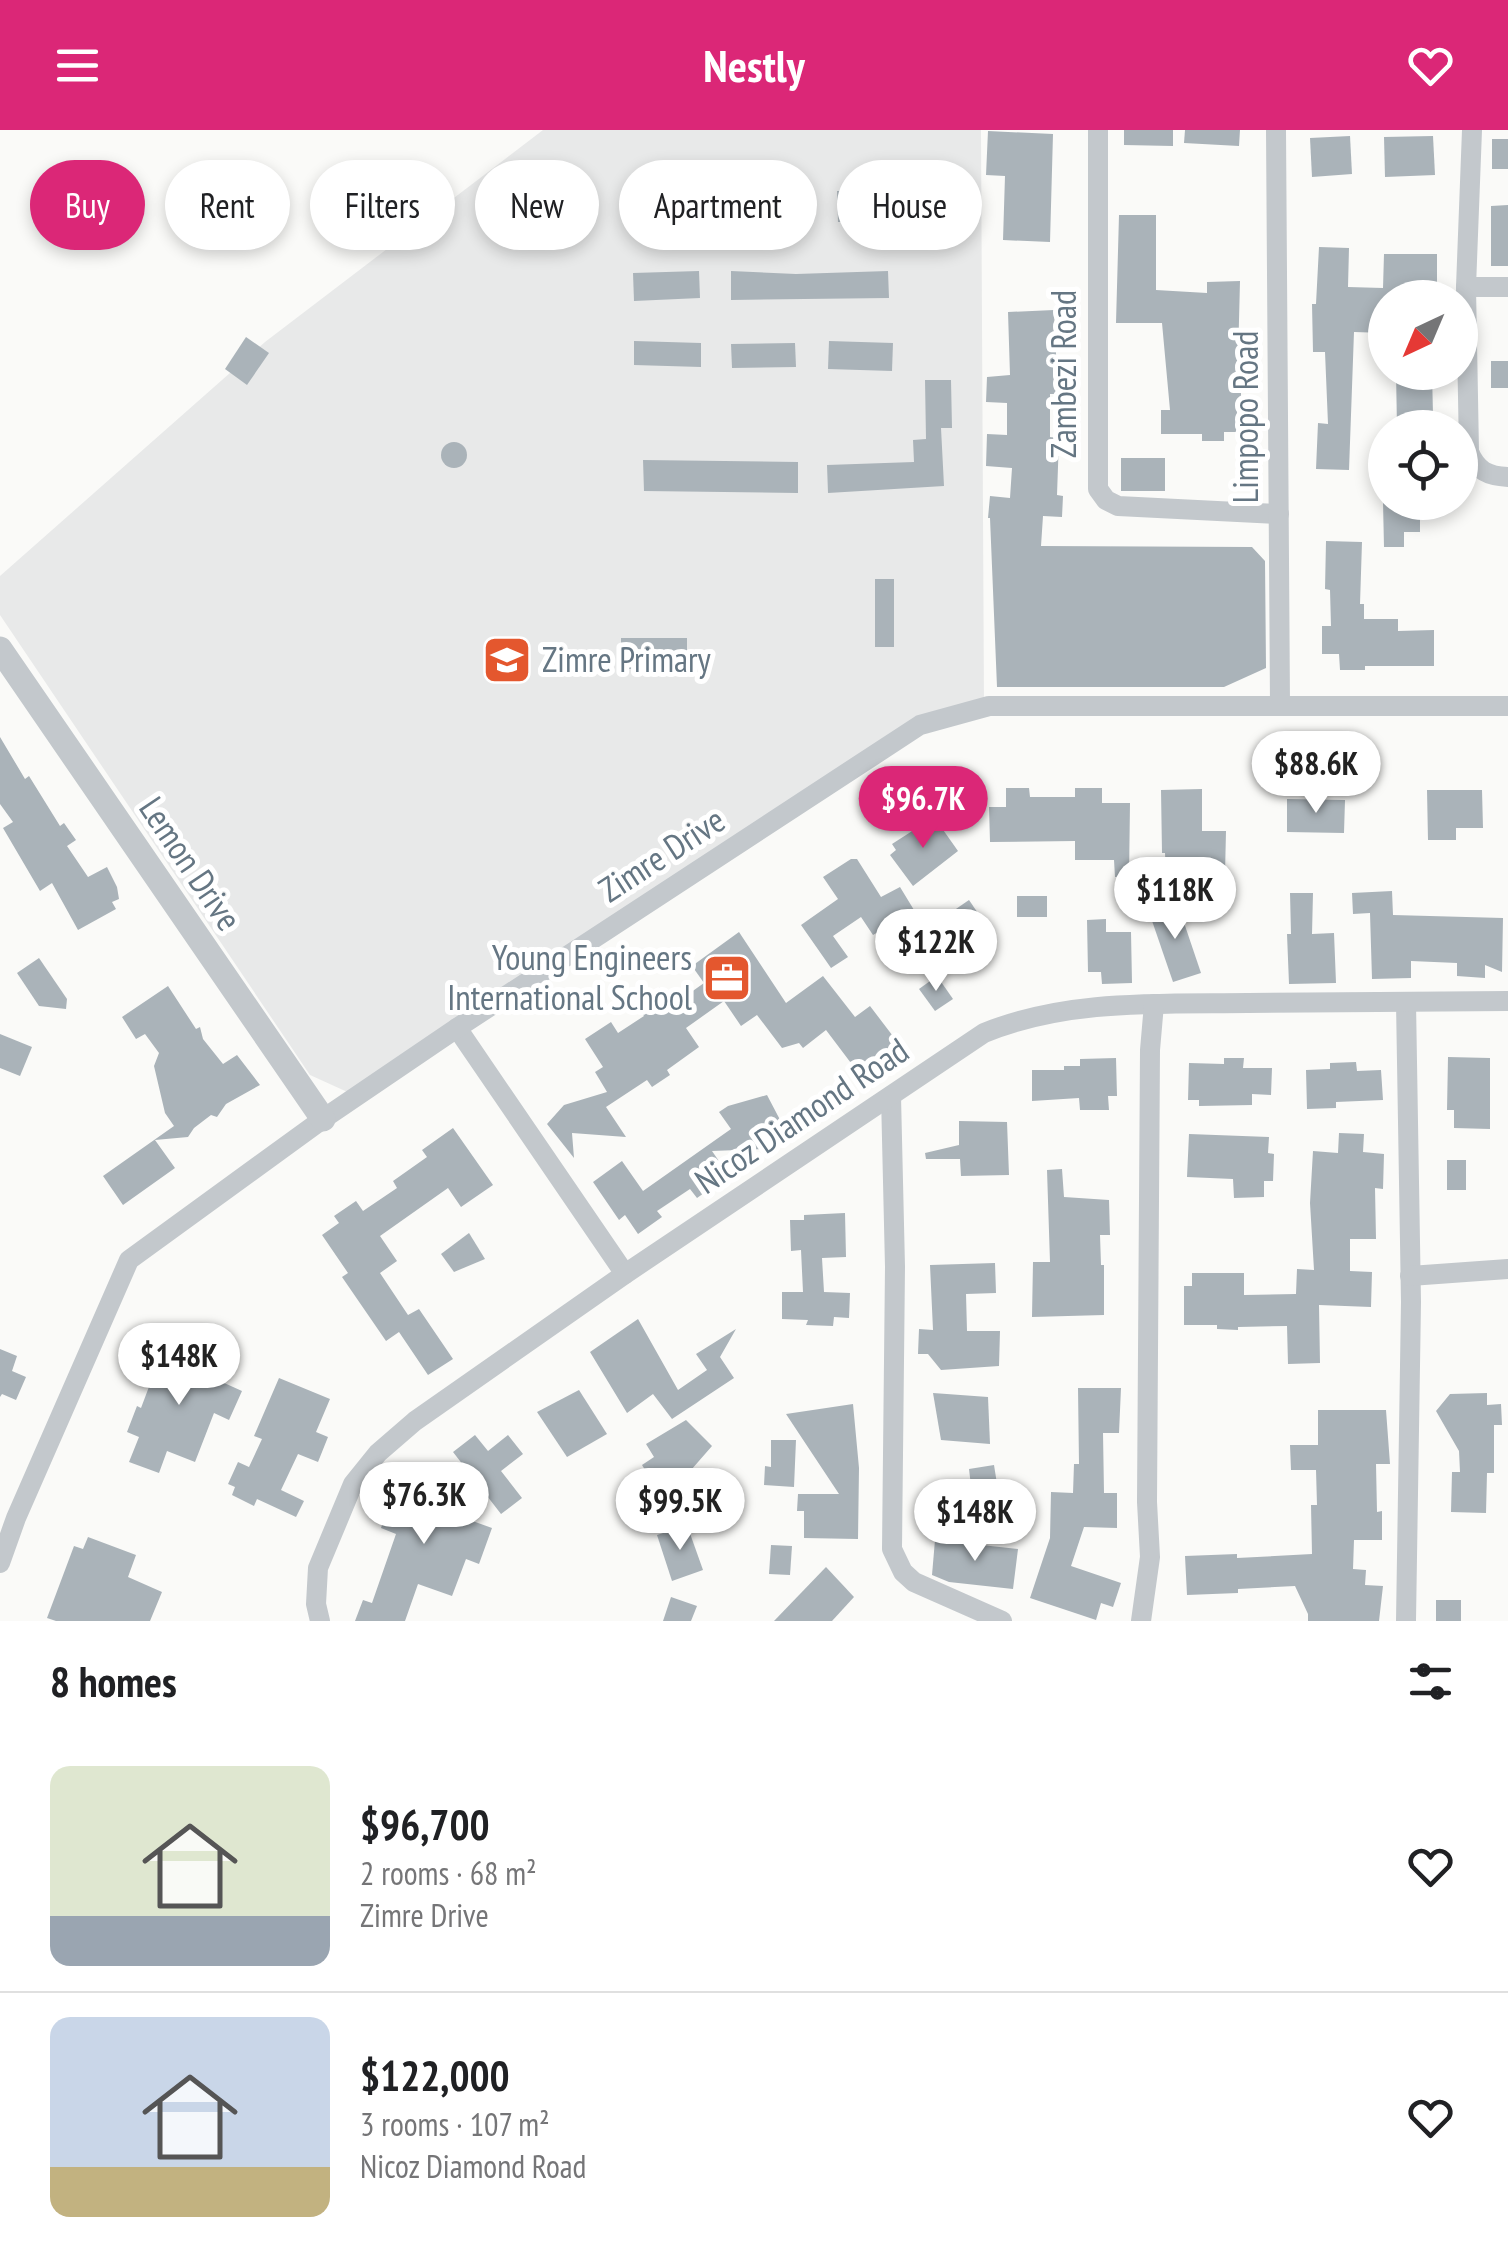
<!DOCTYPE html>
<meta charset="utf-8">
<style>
body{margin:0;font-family:"PT Sans Narrow",sans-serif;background:#f6f6f6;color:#202124;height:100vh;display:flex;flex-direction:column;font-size:38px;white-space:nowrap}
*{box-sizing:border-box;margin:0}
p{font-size:32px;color:#757577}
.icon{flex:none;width:55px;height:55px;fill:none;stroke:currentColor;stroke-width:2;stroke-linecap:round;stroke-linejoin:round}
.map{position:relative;height:1491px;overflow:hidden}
.drawer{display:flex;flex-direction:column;background:#fff;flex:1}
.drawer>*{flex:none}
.guide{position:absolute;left:30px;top:30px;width:1000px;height:90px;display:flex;gap:20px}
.needle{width:65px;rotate:224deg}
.controls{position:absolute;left:1368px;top:150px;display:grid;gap:20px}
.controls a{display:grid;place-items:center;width:110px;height:110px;border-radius:50%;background:#fff;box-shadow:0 5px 15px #0003;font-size:50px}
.price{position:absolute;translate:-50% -85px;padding:0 22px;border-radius:35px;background:#fff;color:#222;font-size:32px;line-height:65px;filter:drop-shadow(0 2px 5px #0008)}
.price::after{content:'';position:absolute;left:50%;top:60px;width:30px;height:22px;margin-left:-15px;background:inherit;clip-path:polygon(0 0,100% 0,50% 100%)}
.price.current{background:#db2777;color:#fff}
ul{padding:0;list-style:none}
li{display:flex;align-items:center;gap:30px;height:250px;padding:0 50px}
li+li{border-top:2px solid #e0e0e0}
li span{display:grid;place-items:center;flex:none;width:280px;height:200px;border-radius:20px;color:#555}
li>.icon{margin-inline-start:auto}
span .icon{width:120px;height:120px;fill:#fffc;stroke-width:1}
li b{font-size:42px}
h2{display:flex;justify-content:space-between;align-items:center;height:120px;padding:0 50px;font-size:42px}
.pill{padding:0 35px;border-radius:45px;background:#fff;box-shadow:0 5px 15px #0003;font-size:35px;line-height:90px}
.pill.current{background:#db2777;color:#fff}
header{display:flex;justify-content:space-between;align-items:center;height:130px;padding:0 50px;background:#db2777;color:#fff;font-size:45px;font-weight:700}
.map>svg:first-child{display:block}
.built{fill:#e8e9e9}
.building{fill:#aab3b9}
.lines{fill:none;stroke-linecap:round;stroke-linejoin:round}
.minor{stroke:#c3c8cc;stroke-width:20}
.tertiary{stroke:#c3c8cc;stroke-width:25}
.labels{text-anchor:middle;stroke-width:10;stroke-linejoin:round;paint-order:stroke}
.street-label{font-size:35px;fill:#657683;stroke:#fff}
.poi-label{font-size:35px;fill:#657683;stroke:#fff;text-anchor:start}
</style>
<header><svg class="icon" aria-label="menu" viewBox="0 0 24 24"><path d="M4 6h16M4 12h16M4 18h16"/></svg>Nestly<svg class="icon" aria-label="heart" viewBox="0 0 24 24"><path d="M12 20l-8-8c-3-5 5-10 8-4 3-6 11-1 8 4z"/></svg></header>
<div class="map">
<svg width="1508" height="1491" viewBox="0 0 1508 1491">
<rect width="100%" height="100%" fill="#fafaf8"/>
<path class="built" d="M 543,0 L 981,0 L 984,576 L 925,587 L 365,970 L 310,945 L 0,485 L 0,446 L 265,212 Z"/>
<g class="building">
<path d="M 1124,0 L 1173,0 L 1173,16 L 1124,15 Z"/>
<path d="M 1185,0 L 1240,0 L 1239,16 L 1184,13 Z"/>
<path d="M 988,1 L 1053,4 L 1050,112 L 1003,110 L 1005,46 L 986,45 Z"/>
<path d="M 1350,6 L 1352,44 L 1312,47 L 1310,8 Z"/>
<path d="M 1433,6 L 1435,45 L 1385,47 L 1384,7 Z"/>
<rect x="1492" y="9" width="16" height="30"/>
<path d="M 904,60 L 904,91 L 838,92 L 837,61 Z"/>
<path d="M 646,62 L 712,62 L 712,73 L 794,69 L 795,98 L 729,101 L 729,92 L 646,93 Z"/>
<path d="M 1508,75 L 1508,136 L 1491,136 L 1491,76 Z"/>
<rect x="921" y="82" width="21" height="27"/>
<path d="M 1119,85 L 1156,85 L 1156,160 L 1207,163 L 1207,152 L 1240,151 L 1238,230 L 1244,230 L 1244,255 L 1241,255 L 1241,282 L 1237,282 L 1236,302 L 1224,302 L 1224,311 L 1202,311 L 1202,304 L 1161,304 L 1161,280 L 1170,280 L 1162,193 L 1116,193 Z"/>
<path d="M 1319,117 L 1349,118 L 1348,157 L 1383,158 L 1384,124 L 1437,124 L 1437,154 L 1417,153 L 1417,168 L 1385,168 L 1385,203 L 1354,202 L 1349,340 L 1316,339 L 1318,293 L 1328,294 L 1325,222 L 1313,222 L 1312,174 L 1316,174 Z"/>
<path d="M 699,141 L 700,168 L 634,171 L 633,143 Z"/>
<path d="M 731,141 L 796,144 L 888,141 L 889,168 L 731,170 Z"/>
<path d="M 1054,180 L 1057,245 L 1063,245 L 1063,264 L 1050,264 L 1050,307 L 1059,308 L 1057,365 L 1063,366 L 1062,387 L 1043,386 L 1041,416 L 1252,417 L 1265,431 L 1266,538 L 1224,557 L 997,557 L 990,388 L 988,388 L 990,366 L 1010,368 L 1012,338 L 986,336 L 987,304 L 1007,305 L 1007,273 L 986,272 L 987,247 L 1010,245 L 1008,182 Z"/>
<path d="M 246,207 L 269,223 L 247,255 L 225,239 Z"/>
<path d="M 634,211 L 701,213 L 701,237 L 634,235 Z"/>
<path d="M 829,211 L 893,213 L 892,241 L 828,239 Z"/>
<path d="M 795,213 L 796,237 L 732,238 L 731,214 Z"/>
<rect x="1491" y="231" width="17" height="27"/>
<path d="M 1396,242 L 1432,242 L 1433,285 L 1430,285 L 1430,298 L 1397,298 Z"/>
<path d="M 925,250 L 951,250 L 952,298 L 941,298 L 944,356 L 828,363 L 827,335 L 914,332 L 913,310 L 926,309 Z"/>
<circle cx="454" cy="325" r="13"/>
<rect x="1121" y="328" width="44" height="33"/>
<path d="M 643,330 L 798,332 L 798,363 L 644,361 Z"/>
<path d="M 1383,372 L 1420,372 L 1420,402 L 1404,402 L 1404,417 L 1384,417 Z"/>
<path d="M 1326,411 L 1362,412 L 1360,474 L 1364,474 L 1364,489 L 1398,489 L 1398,501 L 1434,500 L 1434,536 L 1365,536 L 1365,540 L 1340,540 L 1339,524 L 1322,524 L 1322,496 L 1331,496 L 1330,460 L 1325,459 Z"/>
<rect x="875" y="449" width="19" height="68"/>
<rect x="621" y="508" width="66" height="31"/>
<path d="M 0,607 L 25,649 L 29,646 L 60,696 L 64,693 L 76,710 L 67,716 L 88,747 L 107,737 L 117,757 L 119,769 L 112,772 L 116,779 L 78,800 L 52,753 L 40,761 L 3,698 L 13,692 L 0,674 Z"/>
<path d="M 1006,658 L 1029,658 L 1030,667 L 1075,667 L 1075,658 L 1102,658 L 1102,673 L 1130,673 L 1129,747 L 1115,747 L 1114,730 L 1075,730 L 1075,711 L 990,712 L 989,677 L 1006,677 Z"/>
<path d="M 1202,659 L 1202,701 L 1226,701 L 1225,744 L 1166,747 L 1165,723 L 1162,723 L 1161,660 Z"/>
<path d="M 1427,660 L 1482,660 L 1483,698 L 1456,698 L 1456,710 L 1428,710 Z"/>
<path d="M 1287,669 L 1345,670 L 1344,703 L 1287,702 Z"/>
<path d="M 934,687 L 958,721 L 913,756 L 890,725 L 896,720 L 892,714 Z"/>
<path d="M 851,729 L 857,729 L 881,767 L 900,757 L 914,780 L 873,805 L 861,787 L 833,806 L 848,827 L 831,838 L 801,795 L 838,769 L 823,747 Z"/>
<path d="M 1392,761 L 1393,785 L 1503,788 L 1502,842 L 1485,835 L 1485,848 L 1457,846 L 1457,833 L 1411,831 L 1411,848 L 1372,849 L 1370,783 L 1353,784 L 1352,763 Z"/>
<path d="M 1290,763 L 1313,763 L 1312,804 L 1334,803 L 1336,853 L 1289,854 L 1287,804 L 1291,804 Z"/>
<rect x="1017" y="766" width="30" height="21"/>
<path d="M 969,770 L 984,792 L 952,814 L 937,792 Z"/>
<path d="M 1177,772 L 1201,843 L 1173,852 L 1149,782 Z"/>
<path d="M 1106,789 L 1106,802 L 1131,802 L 1132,853 L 1102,854 L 1101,842 L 1088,842 L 1087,790 Z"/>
<path d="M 739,802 L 786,873 L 823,846 L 855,887 L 870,876 L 902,918 L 890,928 L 894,934 L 878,945 L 875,940 L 863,949 L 826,900 L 803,918 L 799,913 L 782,918 L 757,885 L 741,896 L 724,871 L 686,898 L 699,917 L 667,940 L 670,945 L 652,957 L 647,950 L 606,977 L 626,1007 L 572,1003 L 574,1028 L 547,994 L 564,975 L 607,962 L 595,942 L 603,937 L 585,909 L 611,892 L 618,903 L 644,886 L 636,874 L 660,857 L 673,875 L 704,853 L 692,836 Z"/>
<path d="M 39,828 L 67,869 L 66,879 L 39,876 L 17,843 Z"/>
<path d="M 937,846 L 953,869 L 935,881 L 919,859 Z"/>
<path d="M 168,856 L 196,899 L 200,897 L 203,909 L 223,934 L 237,925 L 260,955 L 226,974 L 217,987 L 211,985 L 194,998 L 188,1007 L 155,1010 L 175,1038 L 123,1075 L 103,1046 L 174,996 L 165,983 L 154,936 L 159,923 L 145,904 L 136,909 L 122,887 Z"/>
<path d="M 0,904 L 32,917 L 20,946 L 0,938 Z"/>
<path d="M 1448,927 L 1490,928 L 1490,999 L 1454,998 L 1454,980 L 1447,980 Z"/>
<path d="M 1116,928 L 1117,966 L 1108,966 L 1109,980 L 1080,980 L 1079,968 L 1032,971 L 1032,940 L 1064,940 L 1064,936 L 1080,936 L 1080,929 Z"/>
<path d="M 1224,928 L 1244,928 L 1243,938 L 1272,938 L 1271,965 L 1252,964 L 1252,975 L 1199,976 L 1199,970 L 1188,970 L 1189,933 L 1224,934 Z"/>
<path d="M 1356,932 L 1357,941 L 1381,940 L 1383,970 L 1336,972 L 1336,978 L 1307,979 L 1306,940 L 1330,939 L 1330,933 Z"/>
<path d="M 767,965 L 788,1005 L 765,1019 L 712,1021 L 723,1037 L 708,1048 L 714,1056 L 697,1068 L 690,1059 L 657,1081 L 662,1087 L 638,1104 L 625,1085 L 619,1090 L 593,1052 L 622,1031 L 643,1061 L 731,999 L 719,982 L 728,976 Z"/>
<path d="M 959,991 L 1007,992 L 1009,1045 L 961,1046 L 960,1029 L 926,1029 L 925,1023 L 959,1015 Z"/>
<path d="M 453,998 L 493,1055 L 461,1077 L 448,1058 L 380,1106 L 397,1131 L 380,1143 L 408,1185 L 419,1179 L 453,1229 L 428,1245 L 399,1202 L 386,1211 L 342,1147 L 348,1143 L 322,1105 L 339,1093 L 334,1086 L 356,1071 L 363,1081 L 397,1058 L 393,1051 L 427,1027 L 422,1020 Z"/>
<path d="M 1339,1003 L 1364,1004 L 1363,1022 L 1384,1024 L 1383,1059 L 1375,1058 L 1376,1109 L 1350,1109 L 1350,1141 L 1372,1142 L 1371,1177 L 1319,1175 L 1320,1233 L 1288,1234 L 1287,1196 L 1238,1197 L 1238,1200 L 1217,1199 L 1217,1195 L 1184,1195 L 1184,1156 L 1192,1156 L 1192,1143 L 1244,1143 L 1244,1165 L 1296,1164 L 1297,1139 L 1314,1140 L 1310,1073 L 1313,1021 L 1338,1023 Z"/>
<path d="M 1189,1004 L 1269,1007 L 1268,1023 L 1274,1024 L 1273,1051 L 1264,1051 L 1264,1067 L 1234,1068 L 1233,1049 L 1187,1047 Z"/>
<rect x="1447" y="1030" width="19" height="30"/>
<path d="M 1062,1039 L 1064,1067 L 1109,1070 L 1110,1105 L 1100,1105 L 1101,1135 L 1104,1135 L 1104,1185 L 1032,1187 L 1033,1132 L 1050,1132 L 1047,1040 Z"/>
<path d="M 845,1083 L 846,1127 L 822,1128 L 824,1162 L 850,1163 L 849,1188 L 834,1187 L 833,1196 L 806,1195 L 808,1190 L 782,1189 L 782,1162 L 803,1162 L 801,1120 L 791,1121 L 790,1090 L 804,1090 L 804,1085 Z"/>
<path d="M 469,1103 L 485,1129 L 454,1142 L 441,1124 Z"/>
<path d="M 995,1133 L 996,1163 L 966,1164 L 967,1201 L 1000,1201 L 999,1236 L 941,1240 L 928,1224 L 918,1224 L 919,1199 L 933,1200 L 930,1135 Z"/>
<path d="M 638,1189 L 678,1260 L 707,1240 L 696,1224 L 736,1199 L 720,1227 L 734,1248 L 672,1289 L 653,1264 L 627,1283 L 590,1222 Z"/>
<path d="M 167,1209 L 209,1224 L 202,1243 L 242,1261 L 229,1290 L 214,1283 L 195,1332 L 167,1321 L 159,1343 L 129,1332 L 139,1307 L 127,1302 L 137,1276 L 141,1278 Z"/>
<path d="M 0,1219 L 17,1226 L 12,1241 L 26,1247 L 16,1270 L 2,1264 L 0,1267 Z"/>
<path d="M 279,1248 L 330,1269 L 316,1302 L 328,1307 L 318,1332 L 298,1324 L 281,1360 L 304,1371 L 296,1387 L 257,1369 L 254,1376 L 232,1365 L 235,1357 L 228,1354 L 238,1332 L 249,1337 L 262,1309 L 254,1306 Z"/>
<path d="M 1078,1258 L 1121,1258 L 1119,1303 L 1103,1303 L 1104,1363 L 1117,1363 L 1117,1398 L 1084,1397 L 1071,1436 L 1121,1453 L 1113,1477 L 1101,1473 L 1096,1490 L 1030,1468 L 1050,1408 L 1051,1362 L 1073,1363 L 1074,1334 L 1079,1334 Z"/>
<path d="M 579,1260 L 607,1304 L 567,1327 L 537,1282 Z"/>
<path d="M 933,1263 L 988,1267 L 990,1314 L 941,1310 Z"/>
<path d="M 1487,1263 L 1487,1275 L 1501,1274 L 1502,1295 L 1494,1295 L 1494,1343 L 1487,1343 L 1486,1383 L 1451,1382 L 1452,1342 L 1460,1342 L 1459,1321 L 1436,1281 L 1450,1264 Z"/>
<path d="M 853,1274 L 859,1338 L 858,1409 L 804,1408 L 804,1381 L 797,1381 L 798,1364 L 839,1364 L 786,1284 Z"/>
<path d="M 1318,1280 L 1386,1280 L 1390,1334 L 1376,1334 L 1377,1382 L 1382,1381 L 1382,1410 L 1354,1410 L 1353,1439 L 1366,1440 L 1365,1455 L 1383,1456 L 1379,1491 L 1308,1491 L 1308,1484 L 1295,1456 L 1238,1459 L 1238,1463 L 1187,1465 L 1185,1426 L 1237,1424 L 1237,1428 L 1312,1424 L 1311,1375 L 1317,1375 L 1316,1340 L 1291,1340 L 1290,1315 L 1318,1315 Z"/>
<path d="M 686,1290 L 712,1316 L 664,1371 L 642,1335 L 654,1327 L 646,1314 Z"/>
<path d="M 475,1305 L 488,1321 L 508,1305 L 523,1324 L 501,1341 L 522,1368 L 501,1384 L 453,1322 Z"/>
<path d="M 771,1310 L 796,1310 L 794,1357 L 764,1355 L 765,1336 L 771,1337 Z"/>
<path d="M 994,1335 L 1002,1385 L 936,1395 L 932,1368 L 948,1365 L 947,1360 L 971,1356 L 969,1339 Z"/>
<path d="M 429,1340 L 464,1353 L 453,1384 L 492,1398 L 479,1434 L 466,1429 L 452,1466 L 418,1454 L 405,1491 L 355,1491 L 363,1470 L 372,1473 L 396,1404 L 381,1398 L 396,1355 L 420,1364 Z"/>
<path d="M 687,1395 L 703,1440 L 672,1451 L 657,1405 Z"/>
<path d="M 88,1407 L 136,1425 L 128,1447 L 162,1462 L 150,1491 L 56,1491 L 47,1488 L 74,1416 L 83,1419 Z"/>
<path d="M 935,1410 L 1018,1419 L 1013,1459 L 949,1452 L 932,1445 Z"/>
<path d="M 771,1415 L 792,1416 L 790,1445 L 769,1444 Z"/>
<path d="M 826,1437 L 854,1467 L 832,1491 L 774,1491 Z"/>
<path d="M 671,1467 L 697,1476 L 691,1491 L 663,1491 Z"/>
<rect x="1436" y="1470" width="25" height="21"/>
</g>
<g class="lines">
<g class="minor">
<path d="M 1098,0 L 1098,359 L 1106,370 L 1118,376 L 1279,384"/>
<path d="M 1276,0 L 1280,574"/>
<path d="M 1472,0 L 1466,157 L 1469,322 C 1477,341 1488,346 1508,347"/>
<path d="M 1466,157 L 1508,157"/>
<path d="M 1406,872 L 1411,1172 L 1406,1491"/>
<path d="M 457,898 L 625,1144"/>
<path d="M 891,966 L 895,1137 L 892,1419 L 903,1442 L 914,1452 L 1002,1491"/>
<path d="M 1410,1146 L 1508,1139"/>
<path d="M 0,1433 L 16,1388 L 129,1130 L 323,989 L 457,898 L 920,595 L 989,576 L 1508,576"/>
<path d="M 320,1491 L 316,1474 L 318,1438 L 353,1354 L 378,1323 L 415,1291 L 625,1144 L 984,903 C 1067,869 1159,874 1248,873 C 1335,872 1421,872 1508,871"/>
<path d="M 1141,1491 L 1150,1427 L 1147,1372 L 1150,920 L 1154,874"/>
</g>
<path class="tertiary" d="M 0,519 L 323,989"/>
</g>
<defs>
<g id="school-square" transform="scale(2.5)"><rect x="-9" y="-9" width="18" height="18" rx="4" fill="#e4572e" stroke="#fff"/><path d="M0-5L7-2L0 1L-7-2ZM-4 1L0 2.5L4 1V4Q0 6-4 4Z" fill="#fff"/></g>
<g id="office-square" transform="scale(2.5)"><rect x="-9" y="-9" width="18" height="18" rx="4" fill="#e4572e" stroke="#fff"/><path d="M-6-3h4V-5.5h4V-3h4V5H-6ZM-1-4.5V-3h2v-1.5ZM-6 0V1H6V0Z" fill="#fff"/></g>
</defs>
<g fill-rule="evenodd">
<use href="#school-square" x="507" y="530"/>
<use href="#office-square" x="727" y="848"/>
</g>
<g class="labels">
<g class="street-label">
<text transform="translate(1064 244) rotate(-90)" y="12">Zambezi Road</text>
<text transform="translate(1246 287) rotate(-90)" y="12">Limpopo Road</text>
<text transform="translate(662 725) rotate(-33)" y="12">Zimre Drive</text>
<text transform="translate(190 734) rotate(56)" y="12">Lemon Drive</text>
<text transform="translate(802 986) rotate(-34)" y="12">Nicoz Diamond Road</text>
</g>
<g class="poi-label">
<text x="542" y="542">Zimre Primary</text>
<text x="692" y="840" text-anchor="end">Young Engineers<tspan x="692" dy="40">International School</tspan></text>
</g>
</g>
</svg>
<div class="controls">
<a><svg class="needle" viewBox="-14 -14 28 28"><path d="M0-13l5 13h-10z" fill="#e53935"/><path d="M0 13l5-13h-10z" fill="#757577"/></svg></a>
<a><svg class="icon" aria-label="locate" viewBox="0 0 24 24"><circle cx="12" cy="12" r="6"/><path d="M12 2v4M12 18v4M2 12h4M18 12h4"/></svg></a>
</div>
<b class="price" style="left:1316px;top:686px">$88.6K</b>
<b class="price current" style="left:923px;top:721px">$96.7K</b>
<b class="price" style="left:1175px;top:812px">$118K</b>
<b class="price" style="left:936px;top:864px">$122K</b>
<b class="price" style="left:179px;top:1278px">$148K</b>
<b class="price" style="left:424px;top:1417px">$76.3K</b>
<b class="price" style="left:680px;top:1423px">$99.5K</b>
<b class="price" style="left:975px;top:1434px">$148K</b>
<div class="guide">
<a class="pill current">Buy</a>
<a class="pill">Rent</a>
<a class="pill">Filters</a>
<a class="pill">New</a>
<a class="pill">Apartment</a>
<a class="pill">House</a>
</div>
</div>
<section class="drawer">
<h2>8 homes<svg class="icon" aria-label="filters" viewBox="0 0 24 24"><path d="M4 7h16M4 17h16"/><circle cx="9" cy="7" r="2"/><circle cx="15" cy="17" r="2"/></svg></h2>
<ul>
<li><span style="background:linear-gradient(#dfe7d0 75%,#9aa5b1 0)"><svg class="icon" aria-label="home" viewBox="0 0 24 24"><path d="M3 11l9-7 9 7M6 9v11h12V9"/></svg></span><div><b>$96,700</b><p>2 rooms · 68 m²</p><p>Zimre Drive</p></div><svg class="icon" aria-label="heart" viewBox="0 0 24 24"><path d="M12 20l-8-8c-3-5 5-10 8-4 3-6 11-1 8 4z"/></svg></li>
<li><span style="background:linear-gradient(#c9d6e8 75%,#c2b280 0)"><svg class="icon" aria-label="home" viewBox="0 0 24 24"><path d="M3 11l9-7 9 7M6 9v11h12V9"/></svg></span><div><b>$122,000</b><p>3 rooms · 107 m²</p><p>Nicoz Diamond Road</p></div><svg class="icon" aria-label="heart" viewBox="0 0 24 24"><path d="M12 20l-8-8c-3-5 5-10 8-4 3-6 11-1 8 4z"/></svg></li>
</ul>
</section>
